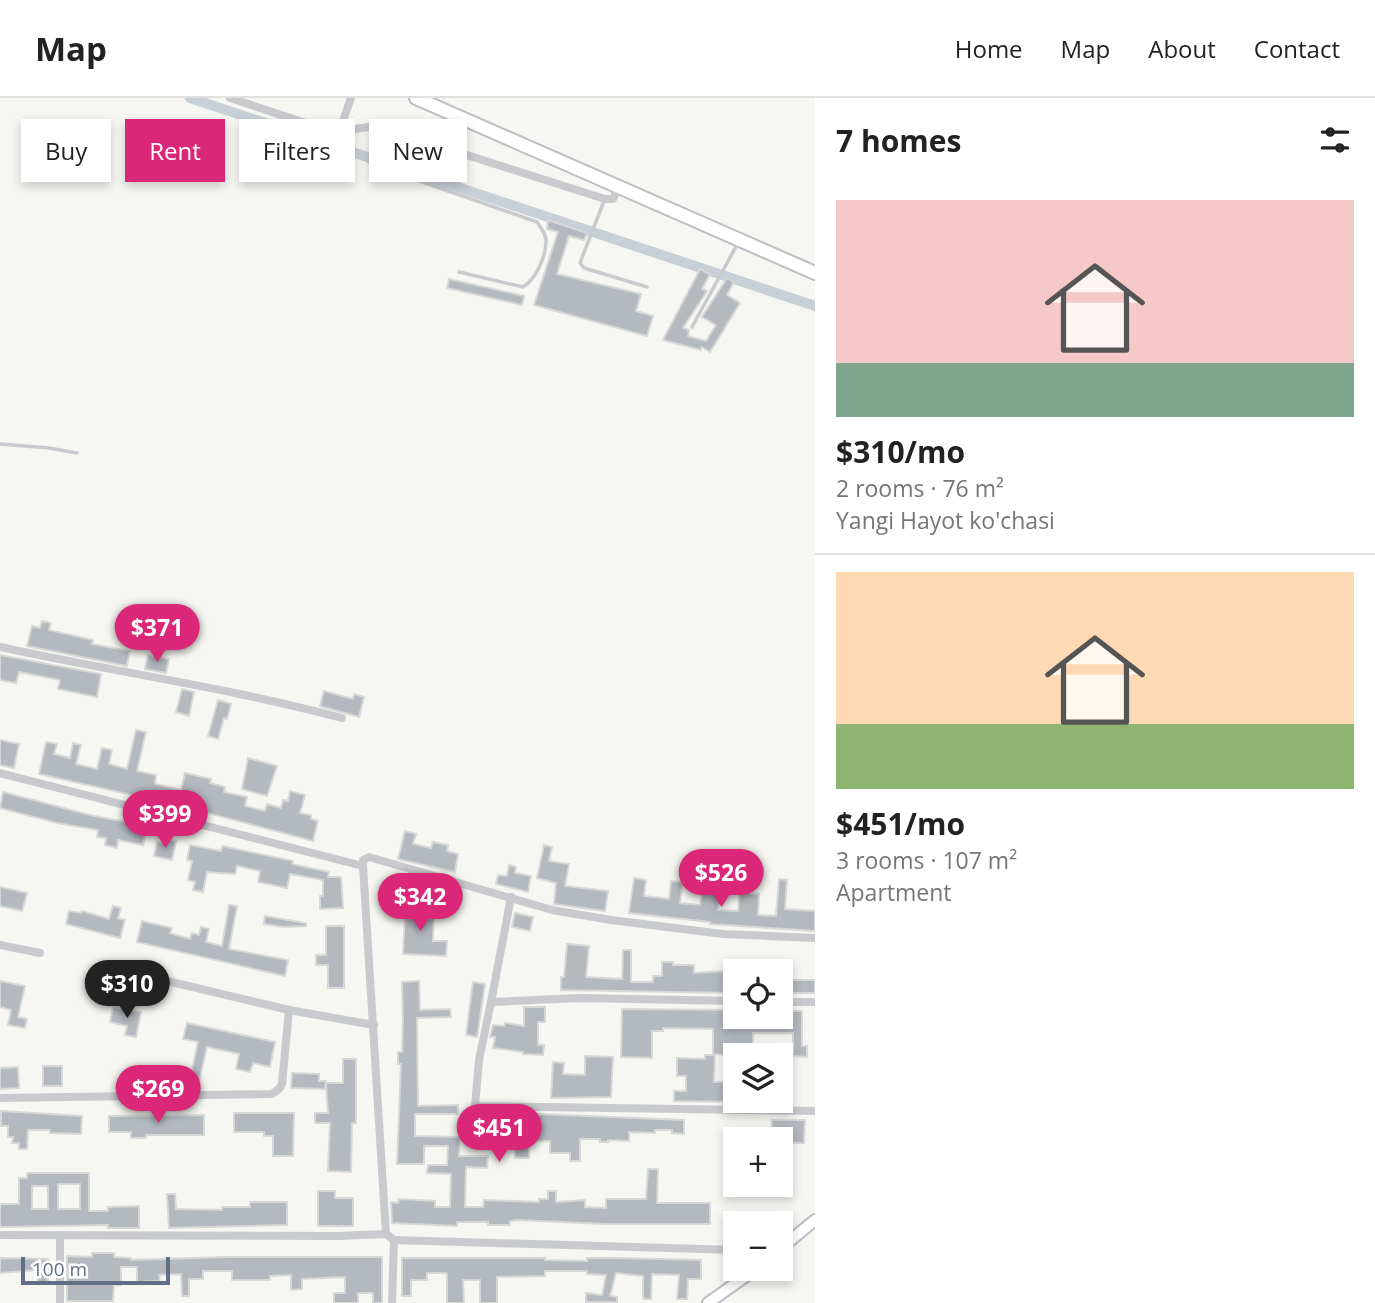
<!DOCTYPE html>
<meta charset="utf-8">
<style>
body{margin:0;font-family:"Open Sans",sans-serif;background:#f6f6f6;color:#222;height:100vh;display:flex;flex-direction:column;font-size:26px;white-space:nowrap}
*{box-sizing:border-box;margin:0}
p{font-size:23px;color:#767676}
.icon{flex:none;width:38px;height:38px;fill:none;stroke:currentColor;stroke-width:2;stroke-linecap:round;stroke-linejoin:round}
.map{position:relative;flex:1;overflow:hidden}
.details{display:flex;flex-direction:column;background:#fff;width:560px}
.details>*{flex:none}
.hud{position:absolute;left:21px;top:21px;width:665px;height:63px;display:flex;gap:14px}
.controls{position:absolute;left:723px;top:861px;display:grid;gap:14px}
.controls a{display:grid;place-items:center;width:70px;height:70px;border-radius:0px;background:#fff;box-shadow:0 4px 10px #0003;font-size:35px}
.scale{position:absolute;left:21px;bottom:18px;width:149px;box-sizing:border-box;padding-left:7px;border:4px solid #626e86;border-top:0;font-size:19px;line-height:24px;white-space:nowrap;color:#626e86;-webkit-text-stroke:5px #fff;paint-order:stroke}
.price{position:absolute;translate:-50% -60px;padding:0 16px;border-radius:24px;background:#db2777;color:#fff;font-size:23px;line-height:46px;filter:drop-shadow(0 2px 4px #0008)}
.price::after{content:'';position:absolute;left:50%;top:42px;width:21px;height:16px;margin-left:-10px;background:inherit;clip-path:polygon(0 0,100% 0,50% 100%)}
.price.current{background:#222;color:#fff}
ul{padding:0;list-style:none}
li{display:grid;align-content:center;gap:14px;height:371px;padding:0 21px}
li+li{border-top:2px solid #e0e0e0}
li span{display:grid;place-items:center;height:217px;border-radius:0px;color:#555}
li>.icon{margin-inline-start:auto}
span .icon{width:126px;height:126px;fill:#fffc;stroke-width:1}
li b{font-size:30px}
h2{display:flex;justify-content:space-between;align-items:center;height:84px;padding:0 21px;font-size:30px}
.pill{padding:0 24px;border-radius:0px;background:#fff;box-shadow:0 4px 10px #0003;font-size:24px;line-height:63px}
.pill.current{background:#db2777;color:#fff}
header{display:flex;align-items:center;gap:42px;box-sizing:border-box;height:98px;padding:0 35px;background:#fff;border-bottom:2px solid #e0e0e0}
header strong{font-size:33px}
nav{display:flex;gap:38px;margin-inline-start:auto;font-size:24px}
main{display:flex;flex:1;min-height:0}
.map>svg:first-child{display:block}
.lines{fill:none;stroke-linecap:round;stroke-linejoin:round}
.canal{stroke:#c8cfd6;stroke-width:10}
.building{fill:#b4b9c0;stroke:#d7d8d5;stroke-width:2;fill-rule:evenodd}
.secondary-casing{stroke:#bcbfc4;stroke-width:14}
.primary-casing{stroke:#bcbec3;stroke-width:16}
.lane{stroke:#c8cace;stroke-width:3.5}
.street{stroke:#c8cace;stroke-width:8}
.secondary{stroke:#fff;stroke-width:10}
.primary{stroke:#fff;stroke-width:12}
</style>
<header>
<strong>Map</strong>
<nav><a>Home</a><a>Map</a><a>About</a><a>Contact</a></nav>
</header>
<main>
<div class="map">
<svg width="815" height="1205" viewBox="0 0 815 1205">
<rect width="100%" height="100%" fill="#f6f6f2"/>
<g class="lines">
<path class="canal" d="M 190,0 L 815,208"/>
</g>
<g class="building">
<path d="M 548,122 L 587,135 L 584,142 L 569,138 L 557,176 L 641,196 L 636,213 L 653,218 L 647,238 L 534,207 L 558,134 L 547,131 Z"/>
<path d="M 700,171 L 710,176 L 702,191 L 707,193 L 683,230 L 689,232 L 688,238 L 706,243 L 716,227 L 702,219 L 727,180 L 734,184 L 727,197 L 740,205 L 710,254 L 702,249 L 701,252 L 663,242 Z"/>
<path d="M 449,181 L 524,198 L 522,207 L 447,190 Z"/>
<path d="M 42,523 L 51,525 L 49,532 L 93,542 L 92,546 L 130,553 L 127,568 L 27,548 L 32,528 L 40,530 Z"/>
<path d="M 135,526 L 154,529 L 150,551 L 131,547 Z"/>
<path d="M 0,557 L 101,576 L 97,599 L 58,591 L 60,582 L 19,574 L 16,585 L 0,582 Z"/>
<path d="M 148,557 L 169,561 L 166,575 L 145,571 Z"/>
<path d="M 182,591 L 194,594 L 189,618 L 176,614 Z"/>
<path d="M 324,593 L 353,601 L 354,596 L 364,599 L 359,619 L 320,608 Z"/>
<path d="M 218,602 L 231,606 L 227,621 L 224,620 L 218,641 L 208,638 Z"/>
<path d="M 136,632 L 146,634 L 137,673 L 156,677 L 155,686 L 181,692 L 185,675 L 211,681 L 210,685 L 225,689 L 224,694 L 247,699 L 245,708 L 265,713 L 267,706 L 281,710 L 283,702 L 288,703 L 290,693 L 305,697 L 300,715 L 311,717 L 311,721 L 318,723 L 313,743 L 204,714 L 204,712 L 176,705 L 176,707 L 39,676 L 46,644 L 57,646 L 54,656 L 70,660 L 73,645 L 81,647 L 76,666 L 97,671 L 102,650 L 112,652 L 109,666 L 127,671 Z"/>
<path d="M 0,642 L 19,646 L 14,670 L 0,667 Z"/>
<path d="M 248,660 L 277,668 L 267,698 L 242,691 Z"/>
<path d="M 3,694 L 90,717 L 147,728 L 143,747 L 118,742 L 117,750 L 105,747 L 106,740 L 97,739 L 98,732 L 57,725 L 0,710 Z"/>
<path d="M 405,733 L 416,736 L 413,746 L 431,750 L 433,744 L 448,747 L 447,753 L 458,756 L 455,774 L 398,761 Z"/>
<path d="M 167,741 L 176,743 L 172,762 L 154,758 L 157,744 L 166,746 Z"/>
<path d="M 190,747 L 221,753 L 222,748 L 293,763 L 292,766 L 329,774 L 328,779 L 341,779 L 343,810 L 320,811 L 320,798 L 323,798 L 323,782 L 290,776 L 287,790 L 258,784 L 260,773 L 237,768 L 235,776 L 207,774 L 203,794 L 193,792 L 195,784 L 188,782 L 192,763 L 187,762 Z"/>
<path d="M 544,747 L 552,749 L 549,763 L 569,766 L 565,788 L 608,793 L 605,813 L 554,806 L 556,785 L 537,780 Z"/>
<path d="M 509,767 L 516,769 L 515,775 L 531,778 L 528,794 L 496,786 L 498,777 L 507,778 Z"/>
<path d="M 634,780 L 646,782 L 644,798 L 669,801 L 671,783 L 683,784 L 680,805 L 700,807 L 702,795 L 720,797 L 718,812 L 738,813 L 740,787 L 748,788 L 747,795 L 759,796 L 758,817 L 776,818 L 779,781 L 787,782 L 785,811 L 815,813 L 815,833 L 710,826 L 710,824 L 629,815 Z"/>
<path d="M 0,789 L 27,795 L 22,813 L 0,808 Z"/>
<path d="M 406,797 L 418,797 L 417,819 L 434,820 L 433,843 L 447,843 L 446,858 L 403,856 Z"/>
<path d="M 229,807 L 237,808 L 229,851 L 288,862 L 285,878 L 137,844 L 142,823 L 172,830 L 170,835 L 190,841 L 192,835 L 199,837 L 201,829 L 209,831 L 206,844 L 222,848 Z"/>
<path d="M 113,808 L 121,810 L 118,820 L 125,822 L 120,840 L 66,826 L 69,813 L 81,815 L 82,813 L 109,821 Z"/>
<path d="M 515,815 L 533,819 L 530,833 L 512,829 Z"/>
<path d="M 265,818 L 306,825 L 306,828 L 283,829 L 264,826 Z"/>
<path d="M 326,828 L 344,828 L 344,890 L 328,890 L 328,867 L 316,867 L 316,857 L 326,857 Z"/>
<path d="M 567,846 L 589,848 L 586,879 L 622,881 L 623,852 L 631,852 L 631,884 L 653,884 L 653,878 L 662,878 L 662,864 L 673,864 L 673,867 L 694,867 L 694,875 L 724,873 L 725,878 L 735,878 L 735,895 L 561,892 L 561,879 L 564,879 Z"/>
<rect x="780" y="882" width="35" height="13"/>
<path d="M 0,883 L 25,888 L 18,919 L 27,921 L 25,930 L 8,927 L 11,912 L 0,909 Z"/>
<path d="M 419,883 L 420,912 L 450,911 L 451,919 L 417,920 L 418,1008 L 458,1007 L 458,1016 L 415,1016 L 415,1038 L 460,1039 L 459,1058 L 488,1058 L 487,1070 L 466,1069 L 465,1109 L 483,1109 L 484,1102 L 539,1104 L 539,1101 L 548,1101 L 548,1093 L 556,1093 L 556,1104 L 585,1102 L 585,1109 L 606,1110 L 606,1101 L 646,1101 L 648,1071 L 658,1071 L 657,1105 L 710,1105 L 710,1126 L 606,1126 L 517,1122 L 510,1123 L 510,1127 L 488,1127 L 488,1124 L 457,1124 L 457,1128 L 392,1125 L 391,1104 L 398,1105 L 399,1101 L 435,1103 L 435,1109 L 450,1109 L 451,1076 L 427,1075 L 428,1067 L 447,1067 L 448,1048 L 424,1048 L 424,1066 L 397,1066 L 401,966 L 398,966 L 398,954 L 402,954 L 403,922 L 402,884 Z"/>
<path d="M 473,884 L 485,886 L 477,939 L 466,937 Z"/>
<path d="M 113,909 L 141,914 L 136,939 L 125,937 L 127,928 L 110,924 Z"/>
<path d="M 524,909 L 545,909 L 545,924 L 538,924 L 538,947 L 544,947 L 543,957 L 523,956 L 523,954 L 493,950 L 495,939 L 490,939 L 493,927 L 504,928 L 505,925 L 524,928 Z"/>
<path d="M 622,911 L 735,912 L 735,919 L 780,919 L 780,913 L 802,913 L 802,948 L 807,948 L 807,959 L 793,958 L 793,935 L 753,935 L 753,957 L 733,957 L 713,956 L 713,931 L 663,930 L 663,933 L 652,933 L 652,960 L 621,959 Z"/>
<path d="M 187,925 L 275,944 L 270,969 L 253,965 L 250,974 L 236,971 L 239,956 L 207,949 L 198,988 L 189,986 L 198,944 L 183,941 Z"/>
<path d="M 705,957 L 715,957 L 714,984 L 734,984 L 735,1004 L 674,1003 L 674,993 L 686,993 L 686,978 L 677,978 L 677,960 L 705,961 Z"/>
<path d="M 585,958 L 613,959 L 611,999 L 551,1000 L 553,964 L 564,965 L 563,976 L 585,977 Z"/>
<path d="M 343,961 L 356,961 L 356,1025 L 352,1025 L 351,1074 L 328,1073 L 330,1025 L 315,1025 L 315,1015 L 328,1015 L 326,985 L 343,985 Z"/>
<rect x="43" y="968" width="19" height="20"/>
<path d="M 18,969 L 19,990 L 0,991 L 0,970 Z"/>
<path d="M 292,975 L 319,976 L 319,983 L 326,983 L 325,991 L 291,990 Z"/>
<path d="M 1,1013 L 82,1018 L 81,1036 L 50,1035 L 50,1032 L 28,1032 L 27,1051 L 19,1051 L 19,1045 L 12,1045 L 13,1039 L 8,1039 L 8,1028 L 1,1028 Z"/>
<path d="M 234,1015 L 294,1015 L 293,1058 L 273,1058 L 273,1038 L 264,1038 L 264,1034 L 234,1034 Z"/>
<path d="M 514,1015 L 684,1022 L 684,1036 L 672,1035 L 672,1032 L 655,1032 L 655,1035 L 629,1034 L 629,1043 L 608,1042 L 608,1044 L 600,1044 L 600,1041 L 580,1041 L 580,1063 L 570,1063 L 570,1055 L 550,1055 L 550,1043 L 531,1043 L 529,1044 L 529,1060 L 515,1060 Z"/>
<path d="M 204,1017 L 204,1037 L 146,1037 L 146,1040 L 131,1040 L 131,1034 L 109,1034 L 109,1018 Z"/>
<path d="M 772,1022 L 805,1022 L 804,1045 L 780,1045 L 780,1041 L 771,1041 Z"/>
<path d="M 27,1075 L 89,1075 L 89,1113 L 108,1113 L 108,1109 L 139,1108 L 139,1130 L 108,1130 L 108,1127 L 0,1129 L 0,1106 L 19,1106 L 19,1080 L 27,1080 ZM 58,1086 L 80,1086 L 80,1111 L 58,1111 ZM 32,1088 L 48,1088 L 48,1111 L 32,1111 Z"/>
<path d="M 318,1093 L 335,1093 L 335,1100 L 353,1100 L 353,1128 L 318,1128 Z"/>
<path d="M 167,1096 L 175,1096 L 176,1111 L 222,1112 L 222,1109 L 250,1109 L 250,1104 L 287,1104 L 287,1127 L 169,1130 Z"/>
<path d="M 92,1155 L 114,1155 L 114,1159 L 131,1160 L 131,1162 L 226,1159 L 382,1159 L 382,1205 L 373,1205 L 373,1195 L 358,1195 L 358,1205 L 334,1205 L 334,1195 L 345,1195 L 345,1179 L 302,1181 L 302,1191 L 291,1192 L 291,1177 L 270,1178 L 270,1182 L 232,1182 L 232,1173 L 203,1173 L 203,1181 L 189,1181 L 189,1198 L 182,1198 L 181,1176 L 159,1177 L 160,1183 L 137,1184 L 137,1169 L 121,1169 L 121,1187 L 114,1187 L 113,1203 L 67,1203 L 67,1158 L 92,1159 Z"/>
<path d="M 0,1160 L 48,1161 L 48,1184 L 38,1184 L 36,1172 L 0,1175 Z"/>
<path d="M 402,1160 L 545,1160 L 545,1162 L 587,1163 L 587,1160 L 617,1160 L 701,1162 L 701,1181 L 688,1181 L 687,1201 L 677,1201 L 679,1177 L 652,1176 L 651,1201 L 643,1201 L 643,1178 L 616,1175 L 610,1198 L 617,1199 L 617,1204 L 586,1204 L 586,1195 L 602,1197 L 606,1177 L 587,1176 L 587,1173 L 545,1173 L 545,1178 L 497,1179 L 497,1205 L 480,1205 L 480,1182 L 463,1182 L 464,1205 L 447,1205 L 447,1176 L 445,1175 L 427,1175 L 427,1182 L 411,1182 L 411,1198 L 402,1198 Z"/>
</g>
<g class="lines">
<g class="secondary-casing">
<g id="secondary">
<path d="M 780,1151 L 815,1122"/>
<path d="M 708,1205 L 756,1171"/>
</g>
</g>
<g class="primary-casing">
<path id="primary" d="M 416,0 L 815,175"/>
</g>
<g class="lane">
<path d="M 380,30 L 368,63 L 371,66 L 537,124 C 541,130 547,137 546,145 C 545,160 536,181 523,189 L 459,174"/>
<path d="M 604,103 L 580,165 L 584,170 L 647,189"/>
<path d="M 692,229 L 738,145"/>
<path d="M 0,346 L 49,350 L 77,355"/>
</g>
<g class="street">
<path d="M 230,0 L 333,34 L 376,28 L 605,101 L 613,101 L 619,88"/>
<path d="M 339,34 L 351,0"/>
<path d="M 0,549 C 114,574 230,590 342,620"/>
<path d="M 0,675 L 363,768 L 363,762 L 369,759 L 552,812 L 611,822 L 723,836 L 815,840"/>
<path d="M 363,768 L 386,1136 L 394,1142 L 392,1205"/>
<path d="M 0,847 L 40,855"/>
<path d="M 163,882 L 289,912 L 374,927"/>
<path d="M 735,903 L 580,900 L 491,904 L 479,962 L 475,1008 L 815,1013"/>
<path d="M 491,904 L 511,799"/>
<path d="M 780,904 L 815,904"/>
<path d="M 0,1000 L 272,996 L 279,991 L 282,986 L 289,912"/>
<path d="M 0,1137 L 338,1138 L 386,1136"/>
<path d="M 394,1142 L 735,1152"/>
<path d="M 60,1205 L 60,1137"/>
</g>
<use href="#secondary" class="secondary"/>
<use href="#primary" class="primary"/>
</g>
</svg>
<div class="controls">
<a><svg class="icon" aria-label="locate" viewBox="0 0 24 24"><circle cx="12" cy="12" r="6"/><path d="M12 2v4M12 18v4M2 12h4M18 12h4"/></svg></a>
<a><svg class="icon" aria-label="layers" viewBox="0 0 24 24"><path d="M12 4l9 5-9 5-9-5zM3 14l9 5 9-5"/></svg></a>
<a>+</a>
<a>−</a>
</div>
<div class="scale">100 m</div>
<b class="price" style="left:157px;top:566px">$371</b>
<b class="price" style="left:165px;top:752px">$399</b>
<b class="price" style="left:721px;top:811px">$526</b>
<b class="price" style="left:420px;top:835px">$342</b>
<b class="price current" style="left:127px;top:922px">$310</b>
<b class="price" style="left:158px;top:1027px">$269</b>
<b class="price" style="left:499px;top:1066px">$451</b>
<div class="hud">
<a class="pill">Buy</a>
<a class="pill current">Rent</a>
<a class="pill">Filters</a>
<a class="pill">New</a>
</div>
</div>
<section class="details">
<h2>7 homes<svg class="icon" aria-label="filters" viewBox="0 0 24 24"><path d="M4 7h16M4 17h16"/><circle cx="9" cy="7" r="2"/><circle cx="15" cy="17" r="2"/></svg></h2>
<ul>
<li><span style="background:linear-gradient(#f6c9c9 75%,#7fa58c 0)"><svg class="icon" aria-label="home" viewBox="0 0 24 24"><path d="M3 11l9-7 9 7M6 9v11h12V9"/></svg></span><div><b>$310/mo</b><p>2 rooms · 76 m²</p><p>Yangi Hayot ko'chasi</p></div></li>
<li><span style="background:linear-gradient(#ffd9b3 70%,#8fb573 0)"><svg class="icon" aria-label="home" viewBox="0 0 24 24"><path d="M3 11l9-7 9 7M6 9v11h12V9"/></svg></span><div><b>$451/mo</b><p>3 rooms · 107 m²</p><p>Apartment</p></div></li>
</ul>
</section>
</main>
